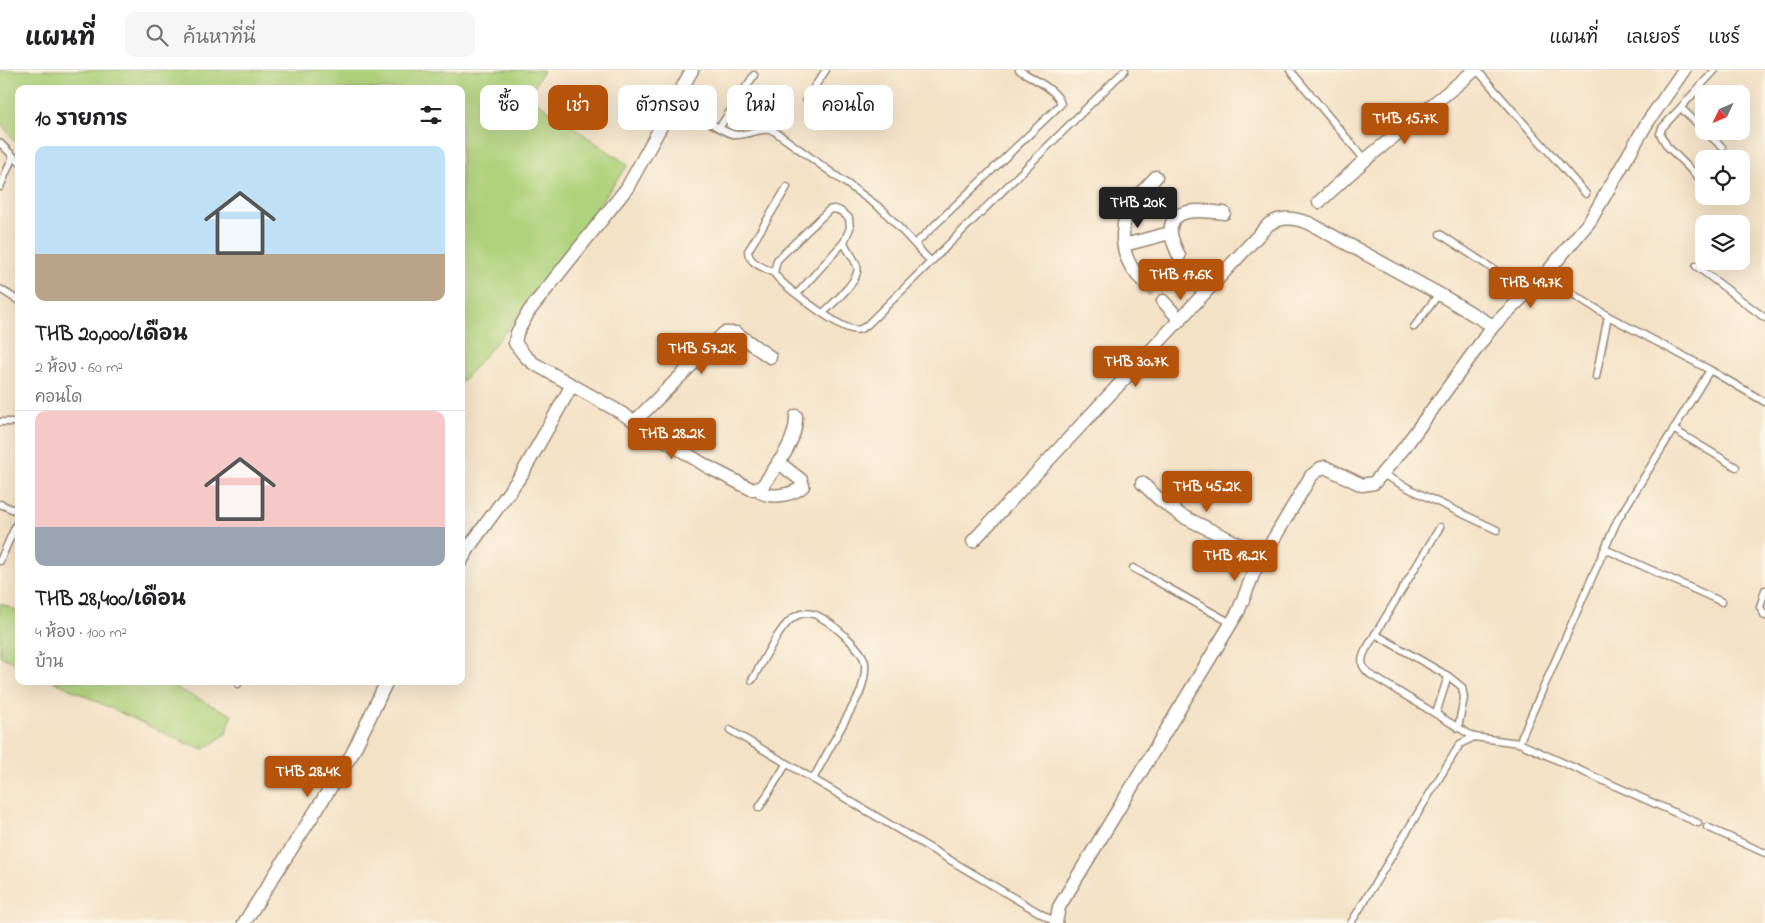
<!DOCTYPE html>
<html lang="th">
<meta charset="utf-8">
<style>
body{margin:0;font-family:"Indie Flower","Playpen Sans Thai",sans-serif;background:#f6f6f6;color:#202124;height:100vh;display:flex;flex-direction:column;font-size:19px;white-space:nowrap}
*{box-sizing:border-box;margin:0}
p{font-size:16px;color:#757577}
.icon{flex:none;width:28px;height:28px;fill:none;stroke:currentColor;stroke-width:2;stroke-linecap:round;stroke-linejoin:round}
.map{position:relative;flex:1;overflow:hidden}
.details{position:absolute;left:15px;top:15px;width:450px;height:600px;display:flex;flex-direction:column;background:#fff;border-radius:10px;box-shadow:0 5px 20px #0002}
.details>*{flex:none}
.banner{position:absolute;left:480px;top:15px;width:475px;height:45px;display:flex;gap:10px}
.needle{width:32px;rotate:226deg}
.controls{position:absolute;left:1695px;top:15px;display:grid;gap:10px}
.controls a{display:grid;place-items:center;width:55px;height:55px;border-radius:10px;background:#fff;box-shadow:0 5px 20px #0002;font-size:25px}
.price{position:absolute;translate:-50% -42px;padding:0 11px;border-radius:5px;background:#b45309;color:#fff;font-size:16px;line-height:32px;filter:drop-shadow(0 1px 2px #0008)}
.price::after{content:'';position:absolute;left:50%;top:30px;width:15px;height:11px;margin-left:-8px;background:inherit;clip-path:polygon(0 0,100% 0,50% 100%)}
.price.selected{background:#222;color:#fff}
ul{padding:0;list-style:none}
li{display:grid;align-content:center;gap:10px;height:265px;padding:0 20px}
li+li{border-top:1px solid #e0e0e0}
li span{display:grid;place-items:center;height:155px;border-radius:10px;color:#555}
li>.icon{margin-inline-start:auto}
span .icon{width:90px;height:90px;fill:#fffc;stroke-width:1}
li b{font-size:21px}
h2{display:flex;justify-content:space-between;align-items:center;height:60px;padding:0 20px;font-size:21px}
.pill{padding:0 18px;border-radius:10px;background:#fff;box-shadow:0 5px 20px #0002;font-size:18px;line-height:45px}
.pill.selected{background:#b45309;color:#fff}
header{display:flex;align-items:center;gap:30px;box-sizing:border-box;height:70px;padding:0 25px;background:#fff;border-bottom:1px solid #e0e0e0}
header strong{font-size:24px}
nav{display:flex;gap:28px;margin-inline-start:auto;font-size:18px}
.search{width:350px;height:45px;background:#f6f6f6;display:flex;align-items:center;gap:12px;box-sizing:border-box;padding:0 18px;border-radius:10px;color:#757577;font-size:19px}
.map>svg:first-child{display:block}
.green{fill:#afd27b;stroke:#757e4c}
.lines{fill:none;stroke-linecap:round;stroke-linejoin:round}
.minor-tunnel{stroke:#cfbda5;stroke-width:12;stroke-dasharray:12 6;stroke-linecap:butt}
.service-casing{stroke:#988672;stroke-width:9}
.minor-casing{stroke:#988672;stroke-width:15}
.service{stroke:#fff;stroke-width:6}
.minor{stroke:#fff;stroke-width:12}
</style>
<header>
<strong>แผนที่</strong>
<div class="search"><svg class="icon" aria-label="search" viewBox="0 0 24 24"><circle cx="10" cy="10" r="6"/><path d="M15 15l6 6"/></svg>ค้นหาที่นี่</div>
<nav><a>แผนที่</a><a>เลเยอร์</a><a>แชร์</a></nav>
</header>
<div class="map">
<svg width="1765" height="853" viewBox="0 0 1765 853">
<rect width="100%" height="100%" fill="#fcf5e5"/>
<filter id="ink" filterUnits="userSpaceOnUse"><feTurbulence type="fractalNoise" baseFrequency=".02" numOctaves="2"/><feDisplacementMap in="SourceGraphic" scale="10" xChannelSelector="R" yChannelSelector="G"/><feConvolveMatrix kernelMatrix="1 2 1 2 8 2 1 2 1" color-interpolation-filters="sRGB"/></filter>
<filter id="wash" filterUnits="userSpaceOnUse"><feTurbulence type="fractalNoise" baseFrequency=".0096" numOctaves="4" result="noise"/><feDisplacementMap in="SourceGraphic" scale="20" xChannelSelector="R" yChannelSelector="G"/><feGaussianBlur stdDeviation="1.12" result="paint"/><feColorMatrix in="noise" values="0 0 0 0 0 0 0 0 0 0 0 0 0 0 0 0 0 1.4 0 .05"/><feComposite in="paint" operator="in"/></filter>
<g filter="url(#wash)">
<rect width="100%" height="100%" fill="#f4e2c7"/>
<g class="green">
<path d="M 0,0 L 544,0 L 528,26 L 628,95 L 506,261 L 461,313 L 461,19 L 19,19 L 19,73 L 13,70 L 0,51 Z"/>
<path d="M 0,533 L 19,542 L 19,595 L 0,586 Z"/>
<path d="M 53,611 L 162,611 L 232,645 L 226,664 L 204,679 L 183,672 Z"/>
</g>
</g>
<g filter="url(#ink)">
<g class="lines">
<path class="minor-tunnel" d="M 1146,214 L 1163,231"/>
<g class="service-casing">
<g id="service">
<path d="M 1290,0 L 1365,90"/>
<path d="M 1477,0 L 1586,124"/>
<path d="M 806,29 L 826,0"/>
<path d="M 676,30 C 689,38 725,66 738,65 C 752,64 760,57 774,61 L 883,140 L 931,192"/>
<path d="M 1681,38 L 1704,60"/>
<path d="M 719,58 L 754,5"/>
<path d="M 1705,61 L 1722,77"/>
<path d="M 0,73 L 19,92"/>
<path d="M 1698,107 L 1667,76 L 1660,64 L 1662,58 L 1715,0"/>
<path d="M 0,117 L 13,86"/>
<path d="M 1440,164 L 1528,222"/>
<path d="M 915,174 L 1061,34 C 1058,20 1030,7 1019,0"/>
<path d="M 1696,196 L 1765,248"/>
<path d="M 774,203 C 764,197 749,194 748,181 L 787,117"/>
<path d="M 1544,206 L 1608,246 L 1710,300 L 1765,332"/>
<path d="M 0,219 L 19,231"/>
<path d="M 797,224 L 844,172"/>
<path d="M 823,243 C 832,234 862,209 857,196 C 854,187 847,181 844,172 L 850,158 L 849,148 C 842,142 837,137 829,140 L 777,190 L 774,203 C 781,215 838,257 852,259 C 858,261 861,259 866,256 L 1125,0"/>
<path d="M 1414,257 L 1439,224"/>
<path d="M 1596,307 L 1608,246"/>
<path d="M 0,352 L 19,352"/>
<path d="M 1673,359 L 1736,397"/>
<path d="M 1384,405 L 1412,420 L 1497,460"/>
<path d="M 0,434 L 19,442"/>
<path d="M 1440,457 L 1365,581 C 1360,592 1361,597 1371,605 L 1474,667"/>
<path d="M 1605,479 L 1722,532"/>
<path d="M 0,491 L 19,448"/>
<path d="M 1133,498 L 1231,553"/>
<path d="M 1765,520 L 1760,537 L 1765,546"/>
<path d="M 1375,564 L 1448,606 L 1462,617 L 1464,628 L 1458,658"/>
<path d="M 752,610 C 762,594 781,551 798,545 C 805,542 814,543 820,547 C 833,554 863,579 865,593 C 866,603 863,614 860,623 L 813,709"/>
<path d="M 238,614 L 239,611"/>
<path d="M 1436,644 L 1448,606"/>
<path d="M 730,660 L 1055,852"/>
<path d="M 759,738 L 787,693"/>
<path d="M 1698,753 L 1519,673 L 1617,451 L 1710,300"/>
<path d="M 1707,757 L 1765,783"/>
<path d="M 1351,853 L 1460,674 L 1474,667 L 1519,673"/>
</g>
</g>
<g class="minor-casing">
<g id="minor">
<path d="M 692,0 L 627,118 L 529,241 L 517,263 L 515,273 L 525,286 L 533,293 L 618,341 L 708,397 L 751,419 L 759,419 L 764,414 C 777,395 797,371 796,346"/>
<path d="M 1319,132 L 1365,90 L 1475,0"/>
<path d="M 1124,175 L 1170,163"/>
<path d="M 1179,186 C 1176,179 1172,171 1171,164 C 1167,134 1208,141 1224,143"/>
<path d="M 1146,214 C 1141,209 1136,205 1133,199 C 1119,180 1120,148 1134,130 C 1141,122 1149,115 1156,107"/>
<path d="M 1163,231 L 1180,250"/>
<path d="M 635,351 L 724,263 L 736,263 L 770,287"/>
<path d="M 1142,413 L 1159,429 L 1182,446 L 1263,486"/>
<path d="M 759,419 L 762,423 C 773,428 794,425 803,416 L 801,410 L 778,392"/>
<path d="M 973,471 L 1269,154 C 1283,146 1294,148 1309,153 L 1439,224 L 1493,256 L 1544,206 L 1590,151 L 1647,53 L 1684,0"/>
<path d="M 461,491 L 472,473 L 522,404 L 572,315"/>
<path d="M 244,853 L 352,684 L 387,611"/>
<path d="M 1056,853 L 1059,837 L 1238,542 L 1254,502 L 1311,406 L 1321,398 L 1325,397 L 1362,415 L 1374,413 L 1404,378 L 1493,256"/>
</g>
</g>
<use href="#service" class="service"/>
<use href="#minor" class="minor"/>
</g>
</g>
</svg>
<div class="controls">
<a><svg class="needle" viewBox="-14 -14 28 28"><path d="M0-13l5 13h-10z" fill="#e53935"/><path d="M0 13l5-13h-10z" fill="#757577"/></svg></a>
<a><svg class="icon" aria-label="locate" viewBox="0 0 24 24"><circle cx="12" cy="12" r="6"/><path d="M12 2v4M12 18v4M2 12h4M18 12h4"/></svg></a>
<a><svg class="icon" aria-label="layers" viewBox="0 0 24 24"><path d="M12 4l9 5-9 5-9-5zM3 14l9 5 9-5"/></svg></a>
</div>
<b class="price" style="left:1405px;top:75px">THB 15.7K</b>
<b class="price selected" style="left:1138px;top:159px">THB 20K</b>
<b class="price" style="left:1181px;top:231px">THB 17.6K</b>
<b class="price" style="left:1531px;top:239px">THB 49.7K</b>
<b class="price" style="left:702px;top:305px">THB 57.2K</b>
<b class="price" style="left:1136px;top:318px">THB 30.7K</b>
<b class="price" style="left:672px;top:390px">THB 28.2K</b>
<b class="price" style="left:1207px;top:443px">THB 45.2K</b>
<b class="price" style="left:1235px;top:512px">THB 18.2K</b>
<b class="price" style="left:308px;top:728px">THB 28.4K</b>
<div class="banner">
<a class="pill">ซื้อ</a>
<a class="pill selected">เช่า</a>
<a class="pill">ตัวกรอง</a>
<a class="pill">ใหม่</a>
<a class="pill">คอนโด</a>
</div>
<section class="details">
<h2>10 รายการ<svg class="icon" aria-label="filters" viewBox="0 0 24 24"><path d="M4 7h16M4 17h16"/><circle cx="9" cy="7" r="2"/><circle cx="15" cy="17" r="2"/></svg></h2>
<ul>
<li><span style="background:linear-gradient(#bfe0f5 70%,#b9a48a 0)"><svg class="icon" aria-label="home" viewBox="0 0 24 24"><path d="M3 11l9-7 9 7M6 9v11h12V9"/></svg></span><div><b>THB 20,000/เดือน</b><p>2 ห้อง · 60 m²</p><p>คอนโด</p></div></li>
<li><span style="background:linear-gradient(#f6c9c9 75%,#9aa5b1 0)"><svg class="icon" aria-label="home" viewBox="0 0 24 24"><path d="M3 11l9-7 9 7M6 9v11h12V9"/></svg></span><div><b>THB 28,400/เดือน</b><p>4 ห้อง · 100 m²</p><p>บ้าน</p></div></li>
</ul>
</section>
</div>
